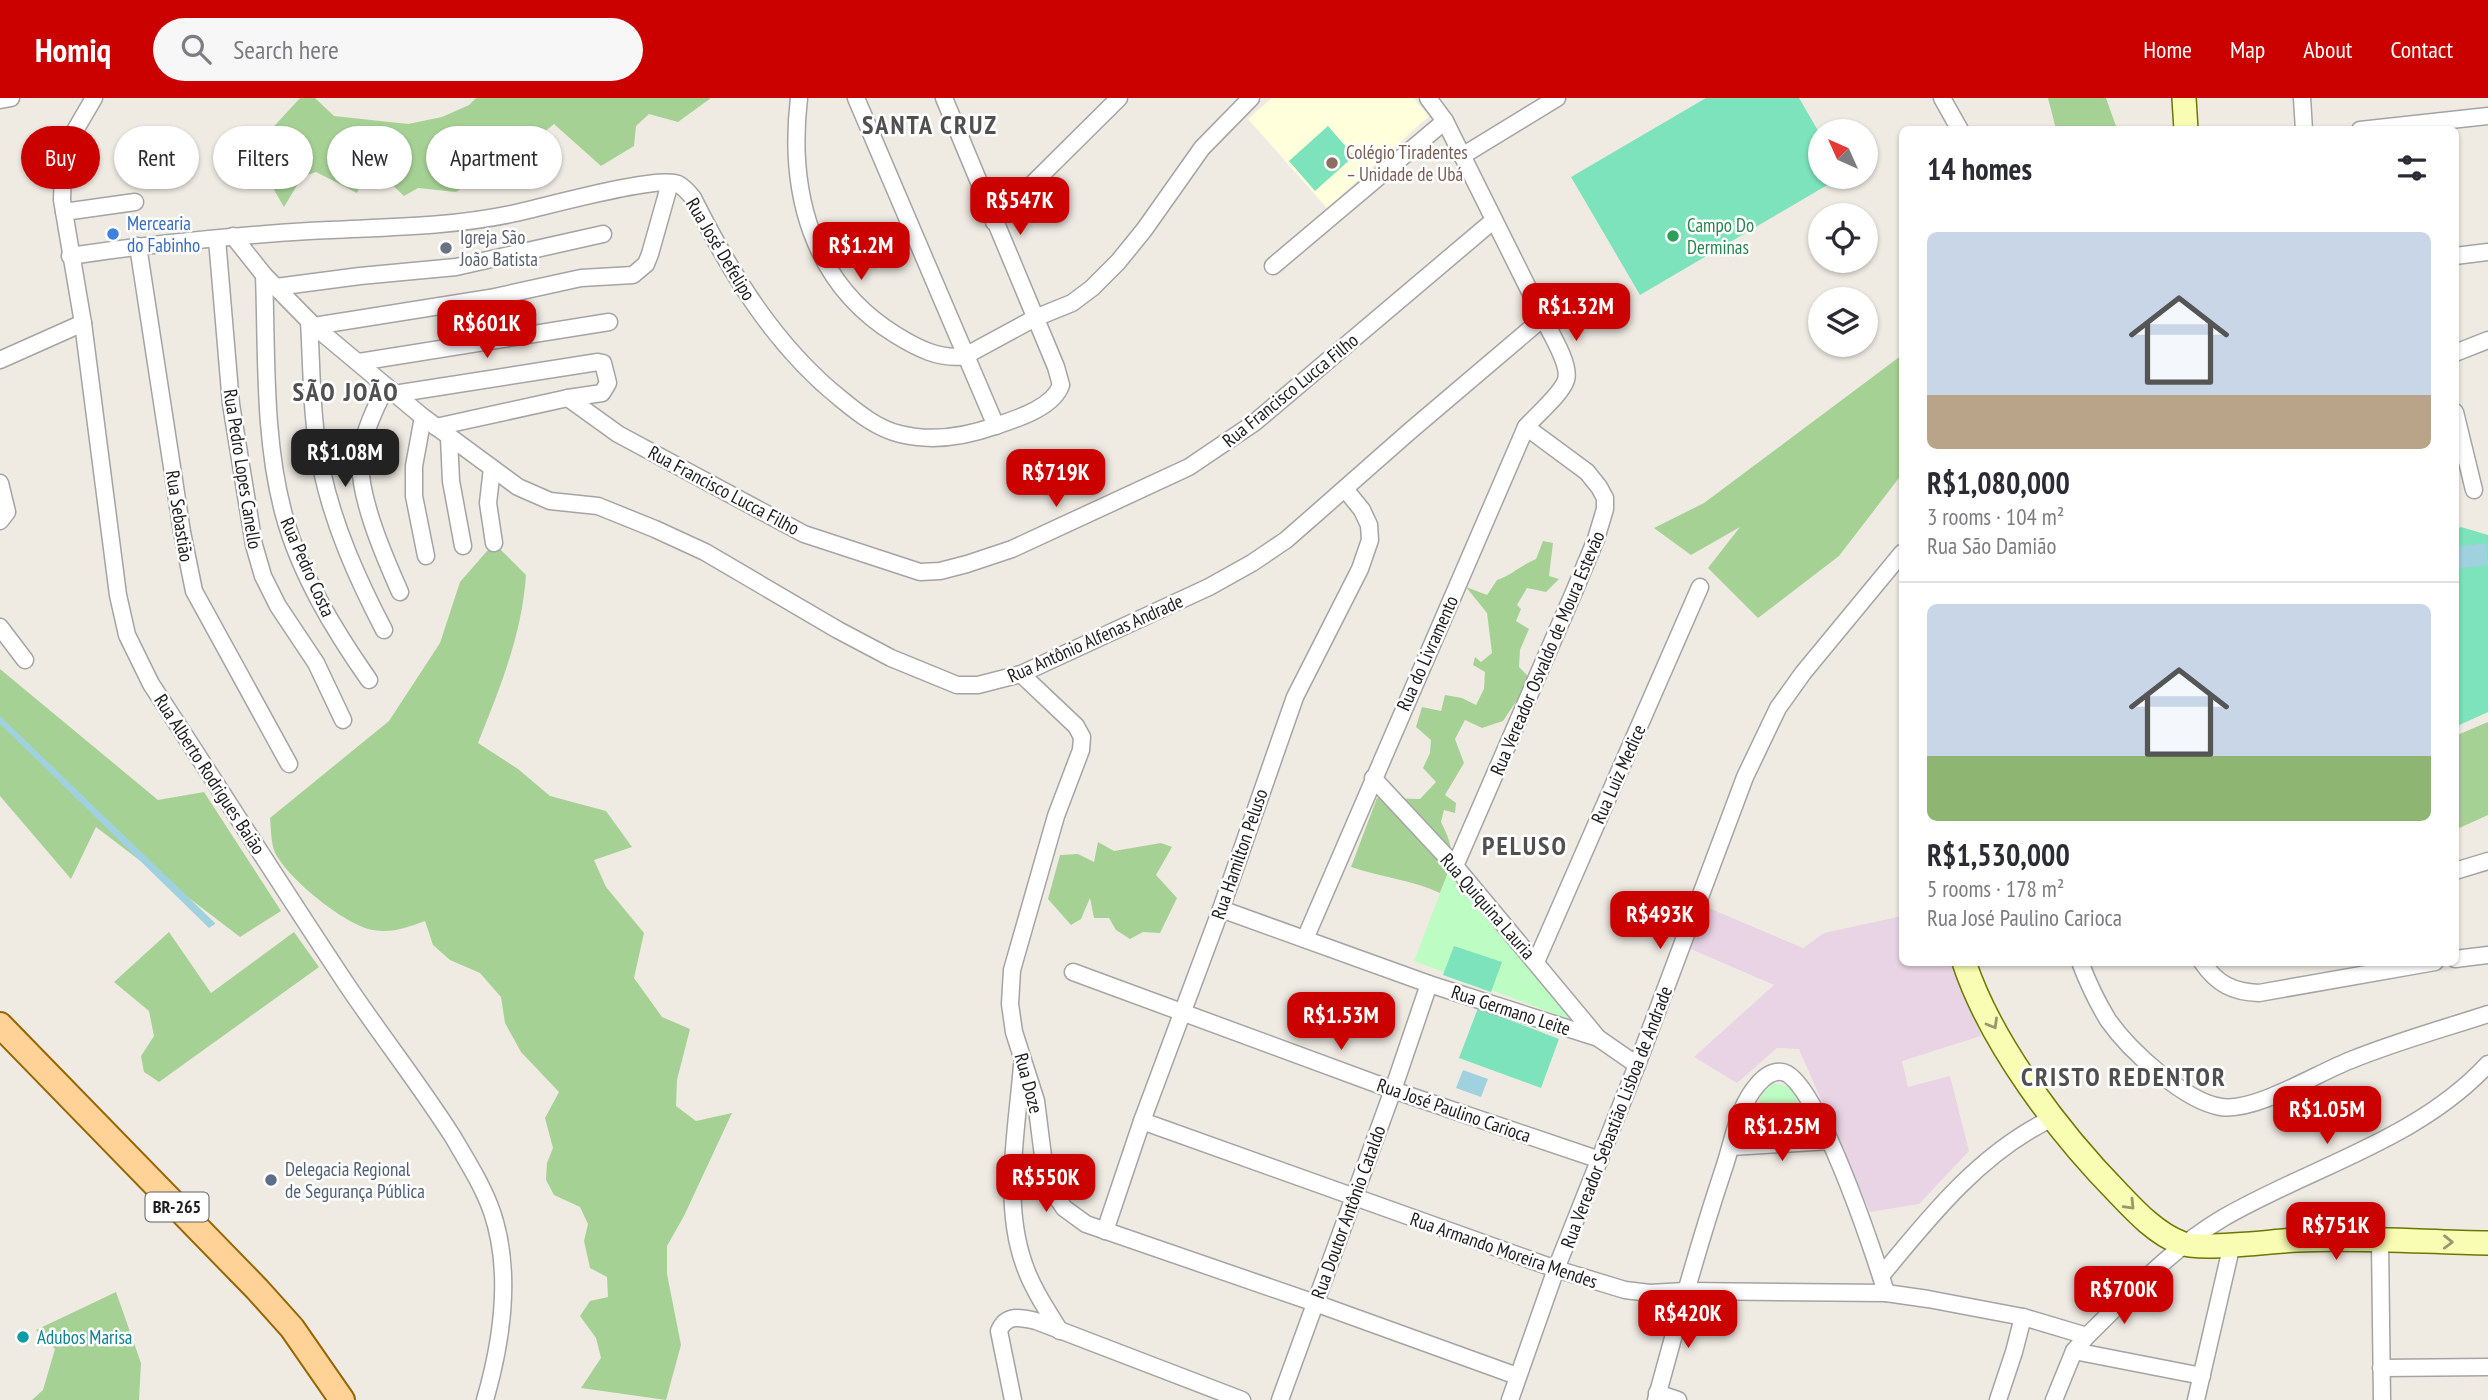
<!DOCTYPE html>
<meta charset="utf-8">
<style>
body{margin:0;font-family:"PT Sans Narrow",sans-serif;background:#f7f7f7;color:#2b2b33;height:100vh;display:flex;flex-direction:column;font-size:26px;white-space:nowrap}
*{box-sizing:border-box;margin:0}
p{font-size:23px;color:#7c7c81}
.icon{flex:none;width:38px;height:38px;fill:none;stroke:currentColor;stroke-width:2;stroke-linecap:round;stroke-linejoin:round}
.map{position:relative;flex:1;overflow:hidden}
.sheet{position:absolute;left:1899px;top:28px;width:560px;height:840px;display:flex;flex-direction:column;background:#fff;border-radius:10px;box-shadow:0 2px 5px #0004}
.sheet>*{flex:none}
.guide{position:absolute;left:21px;top:28px;width:665px;height:63px;display:flex;gap:14px}
.needle{width:46px;rotate:315deg}
.controls{position:absolute;left:1808px;top:21px;display:grid;gap:14px}
.controls a{display:grid;place-items:center;width:70px;height:70px;border-radius:50%;background:#fff;box-shadow:0 2px 5px #0004;font-size:35px}
.price{position:absolute;translate:-50% -60px;padding:0 16px;border-radius:14px;background:#cb0100;color:#fff;font-size:23px;line-height:46px;filter:drop-shadow(0 2px 4px #0008)}
.price::after{content:'';position:absolute;left:50%;top:42px;width:21px;height:16px;margin-left:-10px;background:inherit;clip-path:polygon(0 0,100% 0,50% 100%)}
.price.active{background:#222;color:#fff}
ul{padding:0;list-style:none}
li{display:grid;align-content:center;gap:14px;height:371px;padding:0 28px}
li+li{border-top:2px solid #e1e1e2}
li span{display:grid;place-items:center;height:217px;border-radius:10px;color:#555}
li>.icon{margin-inline-start:auto}
span .icon{width:126px;height:126px;fill:#fffc;stroke-width:1}
li b{font-size:30px}
h2{display:flex;justify-content:space-between;align-items:center;height:84px;padding:0 28px;font-size:30px}
.pill{padding:0 24px;border-radius:32px;background:#fff;box-shadow:0 2px 5px #0004;font-size:24px;line-height:63px}
.pill.active{background:#cb0100;color:#fff}
header{display:flex;align-items:center;gap:42px;box-sizing:border-box;height:98px;padding:0 35px;background:#cb0100;color:#fff}
header strong{font-size:33px}
nav{display:flex;gap:38px;margin-inline-start:auto;font-size:24px}
.search{width:490px;height:63px;background:#f7f7f7;display:flex;align-items:center;gap:18px;box-sizing:border-box;padding:0 24px;border-radius:38px;color:#7c7c81;font-size:26px}
.map>svg:first-child{display:block}
.industrial{fill:#e9d4e5}
.education{fill:#ffffdc}
.forest{fill:#a6d195}
.park{fill:#bdfcc2}
.pitch{fill:#7ce3bc}
.water{fill:#a0d1df}
.lines{fill:none;stroke-linecap:round;stroke-linejoin:round}
.street-casing{stroke:#a4a4a4;stroke-width:19}
.secondary-casing{stroke:#6b7900;stroke-width:26}
.primary-casing{stroke:#976600;stroke-width:28}
.street{stroke:#fff;stroke-width:16}
.secondary{stroke:#f8fdb3;stroke-width:23}
.primary{stroke:#ffd398;stroke-width:24}
.oneway{stroke:#959870}
.education-dot{fill:#8d6e63;stroke:#fff;stroke-width:2.5}
.shop-dot{fill:#3f7fe0;stroke:#fff;stroke-width:2.5}
.leisure-dot{fill:#2e9e5b;stroke:#fff;stroke-width:2.5}
.worship-dot{fill:#6b7280;stroke:#fff;stroke-width:2.5}
.service-dot{fill:#5c6f8a;stroke:#fff;stroke-width:2.5}
.culture-dot{fill:#0f9aa8;stroke:#fff;stroke-width:2.5}
.labels{text-anchor:middle;stroke-width:5;stroke-linejoin:round;paint-order:stroke}
.shield{fill:#fff;stroke:#616161;stroke-width:2}
.shield-label{font-size:18px;font-weight:bold;fill:#1d1d1d}
.education-label{font-size:19px;fill:#785e54;stroke:#fff;text-anchor:start}
.shop-label{font-size:19px;fill:#366cbe;stroke:#fff;text-anchor:start}
.leisure-label{font-size:19px;fill:#27864d;stroke:#fff;text-anchor:start}
.worship-label{font-size:19px;fill:#5b616d;stroke:#fff;text-anchor:start}
.street-label{font-size:19px;fill:#1d1d1d;stroke:#fff}
.service-label{font-size:19px;fill:#4e5e75;stroke:#fff;text-anchor:start}
.culture-label{font-size:19px;fill:#0d838f;stroke:#fff;text-anchor:start}
.district-label{font-size:26px;font-weight:bold;letter-spacing:2px;fill:#505050;stroke:#fff}
</style>
<header>
<strong>Homiq</strong>
<div class="search"><svg class="icon" aria-label="search" viewBox="0 0 24 24"><circle cx="10" cy="10" r="6"/><path d="M15 15l6 6"/></svg>Search here</div>
<nav><a>Home</a><a>Map</a><a>About</a><a>Contact</a></nav>
</header>
<div class="map">
<svg width="2488" height="1302" viewBox="0 0 2488 1302">
<rect width="100%" height="100%" fill="#efebe3"/>
<path class="industrial" d="M 1704,808 L 1803,850 L 1824,835 L 1902,818 L 1902,864 L 1958,865 L 1981,938 L 1902,963 L 1908,989 L 1950,978 L 1969,1053 L 1919,1106 L 1870,1114 L 1799,951 L 1777,950 L 1737,985 L 1694,959 L 1774,887 L 1686,849 Z"/>
<path class="education" d="M 1272,0 L 1413,0 L 1429,18 L 1327,110 L 1248,21 Z"/>
<g class="forest">
<path d="M 300,0 L 315,0 L 334,18 L 408,26 L 442,19 L 469,7 L 476,0 L 711,0 L 678,24 L 649,16 L 636,28 L 634,48 L 601,68 L 554,26 L 542,36 L 533,53 L 488,67 L 468,86 L 456,94 L 418,90 L 404,98 L 383,78 L 367,72 L 357,95 L 316,74 L 302,79 L 284,109 L 270,85 L 266,37 Z"/>
<path d="M 2048,0 L 2106,0 L 2117,31 L 2056,31 Z"/>
<path d="M 1902,257 L 1902,376 L 1839,458 L 1758,520 L 1708,470 L 1740,429 L 1691,457 L 1654,430 L 1704,405 Z"/>
<path d="M 1543,443 L 1553,445 L 1549,478 L 1559,481 L 1546,494 L 1527,490 L 1517,507 L 1521,511 L 1516,523 L 1529,531 L 1520,552 L 1519,569 L 1531,581 L 1503,623 L 1482,630 L 1465,622 L 1455,641 L 1464,665 L 1445,697 L 1456,705 L 1455,715 L 1444,712 L 1441,724 C 1457,756 1453,762 1440,795 C 1412,782 1381,779 1351,769 L 1377,700 L 1420,701 L 1436,684 L 1423,670 L 1430,655 L 1431,642 L 1416,629 L 1422,609 L 1441,613 L 1445,597 L 1462,600 L 1476,607 L 1484,591 L 1485,574 L 1473,567 L 1475,559 L 1481,564 L 1492,555 L 1487,515 L 1466,489 L 1487,497 L 1497,482 C 1512,477 1521,467 1536,461 Z"/>
<path d="M 494,445 L 526,477 C 522,537 500,590 478,645 L 518,671 L 550,698 L 606,713 L 632,749 L 594,762 L 606,789 L 644,835 L 634,880 L 662,919 L 690,931 L 677,982 L 676,1008 L 696,1023 L 732,1015 L 684,1118 L 667,1148 L 667,1176 L 681,1247 L 666,1302 L 581,1290 L 601,1260 L 596,1240 L 580,1218 L 590,1203 L 608,1199 L 607,1179 L 590,1170 L 584,1143 L 588,1126 L 580,1109 L 554,1097 L 546,1082 L 547,1065 L 553,1050 L 545,1020 L 559,994 L 521,954 L 505,925 L 501,899 L 480,875 L 450,862 L 433,847 L 425,823 C 406,830 392,835 373,832 C 346,828 284,778 274,752 C 271,743 271,730 270,720 L 389,623 L 440,545 L 460,484 Z"/>
<path d="M 0,571 L 158,702 L 204,694 L 281,813 L 240,839 L 96,729 L 71,781 L 0,698 Z"/>
<path d="M 2488,624 L 2488,717 L 2455,732 L 2455,638 Z"/>
<path d="M 1098,744 L 1114,753 L 1161,745 L 1172,749 L 1156,777 L 1177,800 L 1160,835 L 1143,834 L 1130,841 L 1116,832 L 1109,820 L 1094,820 L 1090,800 L 1081,821 L 1071,827 L 1048,801 L 1060,757 L 1078,756 L 1094,764 Z"/>
<path d="M 169,834 L 211,895 L 294,834 L 319,869 L 159,984 L 144,974 L 141,958 L 154,938 L 149,913 L 114,884 Z"/>
<path d="M 116,1194 L 141,1265 L 139,1302 L 32,1302 L 43,1292 L 55,1251 L 36,1232 Z"/>
</g>
<g class="park">
<path d="M 1449,772 L 1571,922 L 1414,863 Z"/>
<path d="M 1773,985 L 1791,989 L 1807,1024 L 1751,1029 L 1761,998 Z"/>
</g>
<g class="pitch">
<path d="M 1706,0 L 1799,0 L 1820,36 L 1820,79 L 1841,79 L 1640,197 L 1571,79 Z"/>
<path d="M 1328,28 L 1354,58 L 1315,93 L 1289,63 Z"/>
<path d="M 2461,429 L 2488,437 L 2488,614 L 2455,629 L 2455,432 Z"/>
<path d="M 1454,848 L 1502,864 L 1491,894 L 1443,877 Z"/>
<path d="M 1478,910 L 1559,941 L 1541,990 L 1459,960 Z"/>
</g>
<g class="water">
<path d="M 2486,445 L 2488,467 L 2455,471 L 2455,449 Z"/>
<path d="M 0,618 L 215,825 L 215,826 L 209,830 L 0,626 Z"/>
<path d="M 1463,972 L 1488,981 L 1481,999 L 1456,990 Z"/>
</g>
<g class="lines">
<g class="street-casing">
<g id="street">
<path d="M 94,0 L 73,36 L 63,69 L 62,102 L 83,225 L 118,497 L 127,537 L 151,586 C 217,686 281,788 347,887 C 382,939 420,987 453,1039 C 467,1063 483,1088 492,1114 C 512,1173 502,1243 485,1302"/>
<path d="M 799,0 C 788,93 811,185 896,237 C 917,250 940,262 965,258 L 1035,220 L 1072,205 L 1092,190 L 1118,164 L 1144,132 L 1202,50 L 1251,0"/>
<path d="M 856,0 L 996,328"/>
<path d="M 1942,0 L 1960,32"/>
<path d="M 2302,0 L 2304,32"/>
<path d="M 0,2 L 11,0"/>
<path d="M 2360,32 L 2488,18"/>
<path d="M 1462,58 L 1557,0"/>
<path d="M 64,114 L 135,104"/>
<path d="M 994,124 L 1119,0"/>
<path d="M 233,138 L 264,177 L 314,228 L 423,319 L 518,389 L 550,403 L 598,408 L 655,431 L 705,454 L 838,532 L 891,560 L 957,587 L 978,587 L 1021,576 L 1209,489 L 1252,465 L 1286,442 L 1318,414 L 1410,333 L 1543,220 L 1445,23 L 1428,0"/>
<path d="M 217,141 L 231,306 L 254,447 L 263,478 L 278,508 L 316,565 L 343,622"/>
<path d="M 138,148 L 182,434 L 194,493 L 289,666"/>
<path d="M 70,158 C 150,146 229,138 309,133 C 377,129 444,130 511,116 C 541,110 656,77 678,86 C 684,89 689,95 693,100 C 731,176 775,248 841,301 C 858,315 878,331 900,336 C 932,344 964,339 995,328 C 1016,321 1053,310 1061,287 L 1056,269 L 944,0"/>
<path d="M 2455,158 L 2488,154"/>
<path d="M 1273,168 L 1445,23"/>
<path d="M 264,177 C 267,256 263,340 284,417 C 300,476 334,532 369,582"/>
<path d="M 276,189 L 360,178 L 456,169 L 603,136"/>
<path d="M 309,223 C 312,272 311,324 322,373 C 334,429 358,482 384,532"/>
<path d="M 314,228 L 490,200 L 581,180 L 633,177 L 646,166 L 650,156 L 670,85"/>
<path d="M 2455,255 L 2488,242"/>
<path d="M 0,262 L 83,225"/>
<path d="M 359,264 L 609,224"/>
<path d="M 386,289 C 375,310 365,331 361,354 C 355,392 384,458 400,494"/>
<path d="M 394,296 L 598,264 L 603,265 L 608,285 L 602,295 L 568,300 L 436,329"/>
<path d="M 568,300 L 618,336 L 804,436 L 920,474 L 940,473 L 967,466 L 1012,451 L 1189,369 L 1254,325 L 1494,122"/>
<path d="M 2455,314 L 2474,392"/>
<path d="M 423,319 L 414,368 L 414,398 L 426,458"/>
<path d="M 449,340 L 451,383 L 463,448"/>
<path d="M 492,370 L 488,405 L 494,445"/>
<path d="M 0,385 L 7,414 L 0,423"/>
<path d="M 0,529 L 25,562"/>
<path d="M 1021,576 L 1076,628 L 1082,639 L 1081,652 L 1056,718 L 1012,872 L 1010,906 L 1014,934 L 1036,1003 L 1044,1066 L 1052,1092 L 1064,1110 L 1086,1126 L 1315,1205 L 1517,1278"/>
<path d="M 1373,680 L 1455,768 L 1598,940"/>
<path d="M 1455,768 L 1574,494 L 1596,441 L 1605,411 L 1605,400 L 1599,389 L 1587,374 L 1526,329"/>
<path d="M 2455,773 L 2488,763"/>
<path d="M 1221,811 L 1429,886 L 1598,940 L 1637,967"/>
<path d="M 1305,841 L 1526,329 C 1536,317 1561,297 1566,282 C 1571,267 1550,234 1543,220"/>
<path d="M 2455,861 L 2488,857"/>
<path d="M 1536,864 L 1700,489"/>
<path d="M 2080,864 C 2088,885 2097,904 2108,922 C 2129,952 2184,1003 2221,1009 C 2256,1014 2317,975 2351,962 C 2395,944 2442,931 2488,916"/>
<path d="M 2202,864 C 2217,886 2233,894 2259,895 L 2435,864"/>
<path d="M 1073,874 L 1393,992 L 1600,1062"/>
<path d="M 1022,967 C 1017,1032 1002,1104 1024,1166 C 1032,1190 1047,1212 1060,1233"/>
<path d="M 1142,1023 L 1556,1171 L 1625,1192 L 1650,1195 L 1685,1193 L 1886,1195 L 1928,1201 L 2023,1219 L 2087,1238"/>
<path d="M 1731,1049 L 1830,1043"/>
<path d="M 1105,1133 L 1142,1023 L 1221,811 L 1295,599 L 1360,471 L 1370,442 L 1369,427 L 1362,412 L 1345,391"/>
<path d="M 2380,1143 L 2382,1302"/>
<path d="M 1881,1178 C 1930,1118 1982,1053 2053,1020"/>
<path d="M 2074,1253 L 2202,1278"/>
<path d="M 2381,1270 L 2488,1269"/>
<path d="M 1657,1295 L 1678,1302"/>
<path d="M 1013,1302 L 999,1233 C 1006,1216 1020,1219 1036,1223 L 1242,1302"/>
<path d="M 1280,1302 L 1393,992 L 1429,886"/>
<path d="M 1510,1302 L 1556,1171 L 1637,967 L 1745,679 L 1778,610 L 1803,575 L 1902,455"/>
<path d="M 1656,1302 C 1677,1225 1698,1148 1723,1073 C 1730,1053 1734,1031 1742,1012 C 1748,998 1764,971 1782,974 C 1815,977 1876,1160 1886,1195"/>
<path d="M 1998,1302 L 2014,1254 L 2023,1219"/>
<path d="M 2054,1302 L 2074,1253 L 2087,1238 C 2130,1196 2172,1150 2223,1120 C 2311,1069 2418,1042 2488,966"/>
<path d="M 2196,1302 L 2232,1146"/>
</g>
</g>
<g class="secondary-casing">
<g id="secondary">
<path d="M 2184,0 L 2186,32"/>
<path d="M 1964,864 C 1991,946 2060,1036 2119,1096 C 2137,1115 2157,1136 2181,1145 C 2200,1153 2273,1143 2297,1142 C 2360,1139 2425,1144 2488,1145"/>
</g>
</g>
<g class="primary-casing">
<path id="primary" d="M 0,927 L 257,1191 L 292,1230 L 342,1302"/>
</g>
<use href="#street" class="street"/>
<use href="#secondary" class="secondary"/>
<use href="#primary" class="primary"/>
</g>
<defs><path id="oneway-chevron" d="M-2-3.5L2.5 0L-2 3.5" fill="none" stroke-width="1.6" stroke-linecap="round" stroke-linejoin="round" transform="scale(1.75)"/></defs>
<g class="oneway">
<use href="#oneway-chevron" transform="translate(1993 926) rotate(60)"/>
<use href="#oneway-chevron" transform="translate(2130 1107) rotate(46)"/>
<use href="#oneway-chevron" transform="translate(2448 1144) rotate(1)"/>
</g>
<circle class="education-dot" cx="1332" cy="65" r="7"/>
<circle class="shop-dot" cx="113" cy="136" r="7"/>
<circle class="leisure-dot" cx="1673" cy="138" r="7"/>
<circle class="worship-dot" cx="446" cy="150" r="7"/>
<circle class="service-dot" cx="271" cy="1082" r="7"/>
<circle class="culture-dot" cx="23" cy="1239" r="7"/>
<g class="labels">
<rect class="shield" x="145.5" y="1094.5" width="63" height="29" rx="5"/>
<g class="shield-label">
<text x="177" y="1115">BR-265</text>
</g>
<g class="education-label">
<text x="1346" y="61">Colégio Tiradentes<tspan x="1346" dy="22">– Unidade de Ubá</tspan></text>
</g>
<g class="shop-label">
<text x="127" y="132">Mercearia<tspan x="127" dy="22">do Fabinho</tspan></text>
</g>
<g class="leisure-label">
<text x="1687" y="134">Campo Do<tspan x="1687" dy="22">Derminas</tspan></text>
</g>
<g class="worship-label">
<text x="460" y="146">Igreja São<tspan x="460" dy="22">João Batista</tspan></text>
</g>
<g class="street-label">
<text transform="translate(721 151) rotate(59)" y="7">Rua José Defelipo</text>
<text transform="translate(1290 292) rotate(-39)" y="7">Rua Francisco Lucca Filho</text>
<text transform="translate(243 371) rotate(81)" y="7">Rua Pedro Lopes Canello</text>
<text transform="translate(724 392) rotate(28)" y="7">Rua Francisco Lucca Filho</text>
<text transform="translate(180 418) rotate(81)" y="7">Rua Sebastião</text>
<text transform="translate(308 469) rotate(66)" y="7">Rua Pedro Costa</text>
<text transform="translate(1095 540) rotate(-24)" y="7">Rua Antônio Alfenas Andrade</text>
<text transform="translate(1427 555) rotate(-66)" y="7">Rua do Livramento</text>
<text transform="translate(1547 555) rotate(-67)" y="7">Rua Vereador Osvaldo de Moura Estevão</text>
<text transform="translate(210 676) rotate(57)" y="7">Rua Alberto Rodrigues Baião</text>
<text transform="translate(1618 676) rotate(-66)" y="7">Rua Luiz Medice</text>
<text transform="translate(1239 756) rotate(-71)" y="7">Rua Hamilton Peluso</text>
<text transform="translate(1488 808) rotate(49)" y="7">Rua Quiquina Lauria</text>
<text transform="translate(1511 912) rotate(18)" y="7">Rua Germano Leite</text>
<text transform="translate(1029 985) rotate(75)" y="7">Rua Doze</text>
<text transform="translate(1454 1012) rotate(19)" y="7">Rua José Paulino Carioca</text>
<text transform="translate(1616 1019) rotate(-69)" y="7">Rua Vereador Sebastião Lisboa de Andrade</text>
<text transform="translate(1348 1114) rotate(-70)" y="7">Rua Doutor Antônio Cataldo</text>
<text transform="translate(1504 1152) rotate(19)" y="7">Rua Armando Moreira Mendes</text>
</g>
<g class="service-label">
<text x="285" y="1078">Delegacia Regional<tspan x="285" dy="22">de Segurança Pública</tspan></text>
</g>
<g class="culture-label">
<text x="37" y="1246">Adubos Marisa</text>
</g>
<g class="district-label">
<text x="930" y="36">SANTA CRUZ</text>
<text x="346" y="303">SÃO JOÃO</text>
<text x="1525" y="757">PELUSO</text>
<text x="2124" y="988">CRISTO REDENTOR</text>
</g>
</g>
</svg>
<div class="controls">
<a><svg class="needle" viewBox="-14 -14 28 28"><path d="M0-13l5 13h-10z" fill="#e53935"/><path d="M0 13l5-13h-10z" fill="#7c7c81"/></svg></a>
<a><svg class="icon" aria-label="locate" viewBox="0 0 24 24"><circle cx="12" cy="12" r="6"/><path d="M12 2v4M12 18v4M2 12h4M18 12h4"/></svg></a>
<a><svg class="icon" aria-label="layers" viewBox="0 0 24 24"><path d="M12 4l9 5-9 5-9-5zM3 14l9 5 9-5"/></svg></a>
</div>
<b class="price" style="left:1020px;top:139px">R$547K</b>
<b class="price" style="left:861px;top:184px">R$1.2M</b>
<b class="price" style="left:1576px;top:245px">R$1.32M</b>
<b class="price" style="left:487px;top:262px">R$601K</b>
<b class="price active" style="left:345px;top:391px">R$1.08M</b>
<b class="price" style="left:1056px;top:411px">R$719K</b>
<b class="price" style="left:1660px;top:853px">R$493K</b>
<b class="price" style="left:1341px;top:954px">R$1.53M</b>
<b class="price" style="left:2327px;top:1048px">R$1.05M</b>
<b class="price" style="left:1782px;top:1065px">R$1.25M</b>
<b class="price" style="left:1046px;top:1116px">R$550K</b>
<b class="price" style="left:2336px;top:1164px">R$751K</b>
<b class="price" style="left:2124px;top:1228px">R$700K</b>
<b class="price" style="left:1688px;top:1252px">R$420K</b>
<div class="guide">
<a class="pill active">Buy</a>
<a class="pill">Rent</a>
<a class="pill">Filters</a>
<a class="pill">New</a>
<a class="pill">Apartment</a>
</div>
<section class="sheet">
<h2>14 homes<svg class="icon" aria-label="filters" viewBox="0 0 24 24"><path d="M4 7h16M4 17h16"/><circle cx="9" cy="7" r="2"/><circle cx="15" cy="17" r="2"/></svg></h2>
<ul>
<li><span style="background:linear-gradient(#c9d6e8 75%,#b9a48a 0)"><svg class="icon" aria-label="home" viewBox="0 0 24 24"><path d="M3 11l9-7 9 7M6 9v11h12V9"/></svg></span><div><b>R$1,080,000</b><p>3 rooms · 104 m²</p><p>Rua São Damião</p></div></li>
<li><span style="background:linear-gradient(#c9d6e8 70%,#8fb573 0)"><svg class="icon" aria-label="home" viewBox="0 0 24 24"><path d="M3 11l9-7 9 7M6 9v11h12V9"/></svg></span><div><b>R$1,530,000</b><p>5 rooms · 178 m²</p><p>Rua José Paulino Carioca</p></div></li>
</ul>
</section>
</div>
